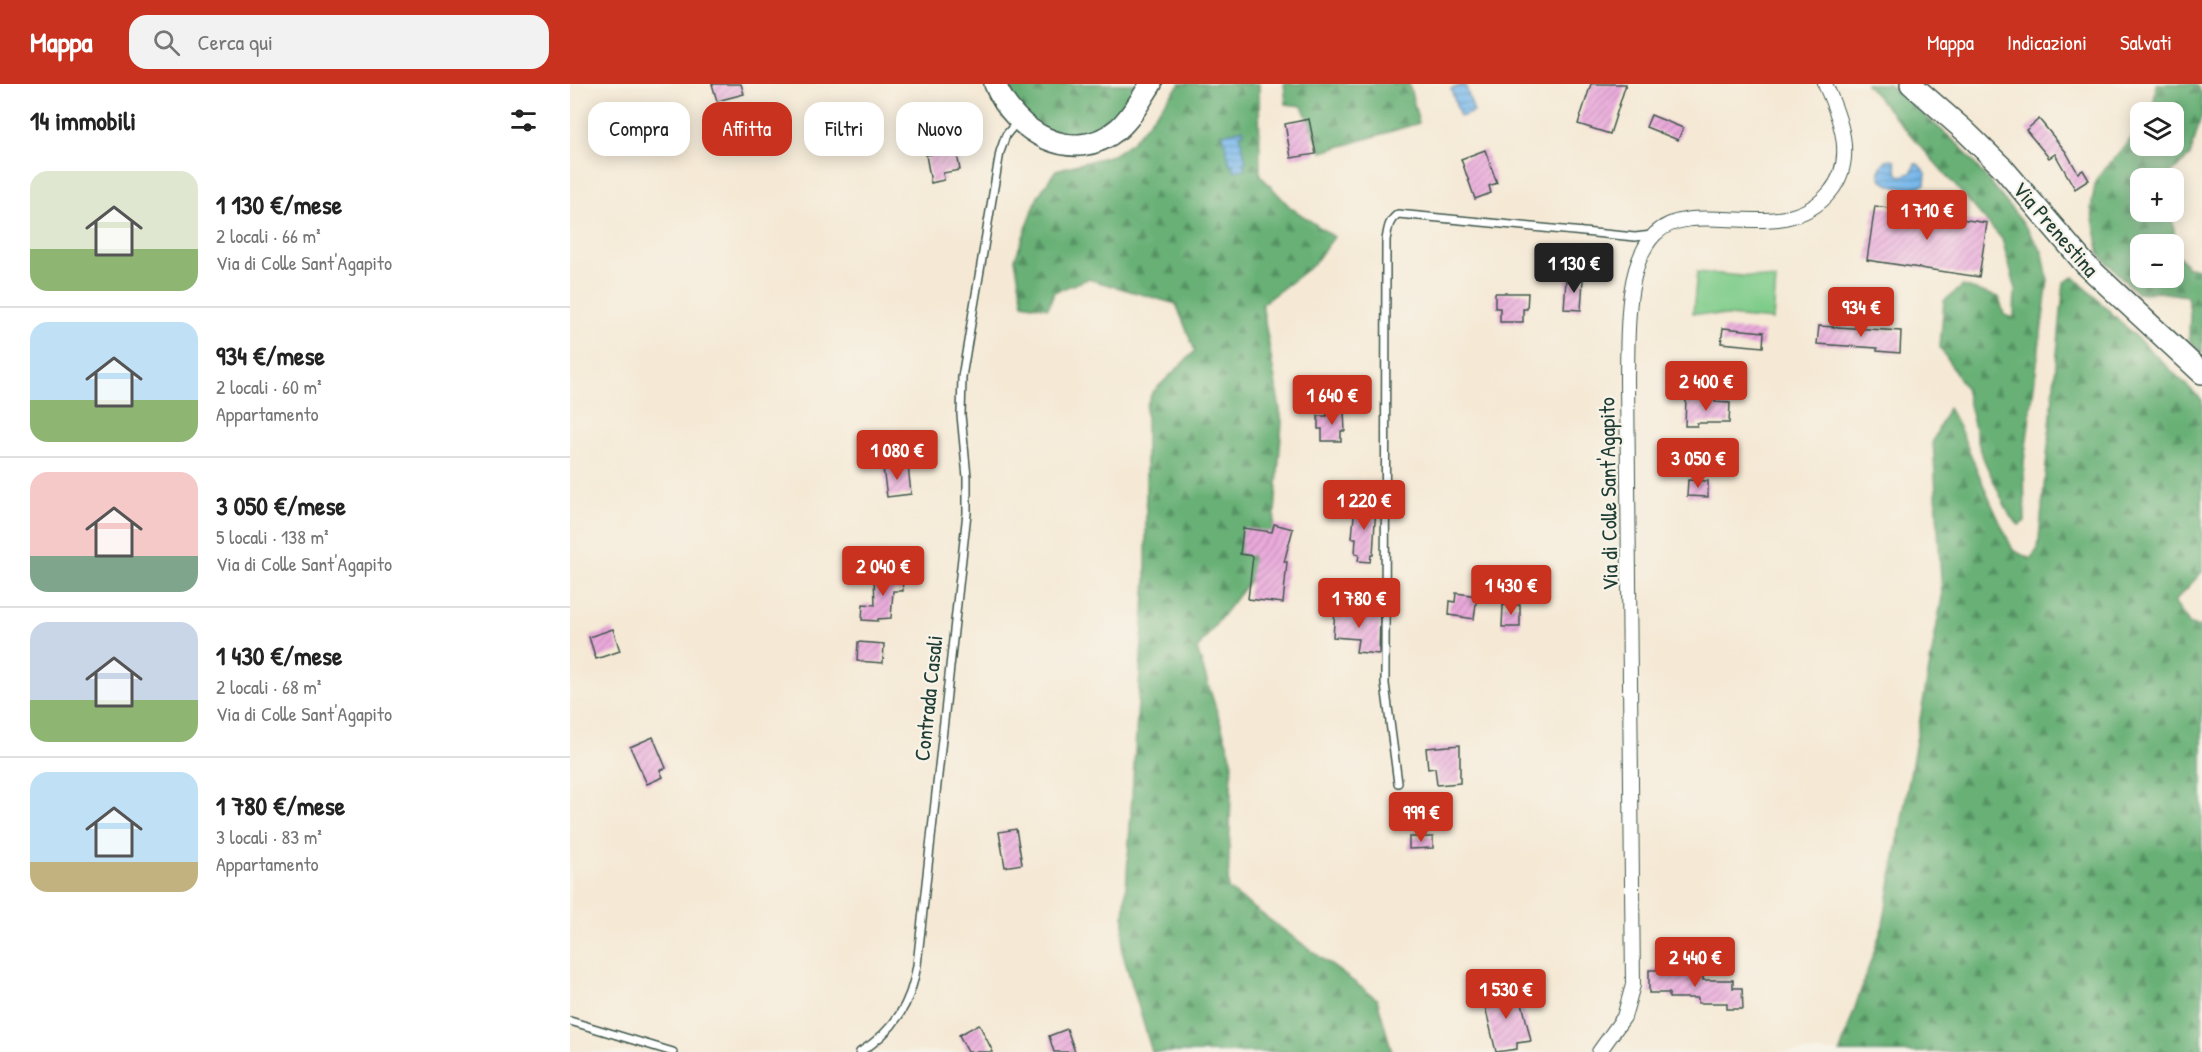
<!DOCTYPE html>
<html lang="it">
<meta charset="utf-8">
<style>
body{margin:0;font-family:"Patrick Hand",sans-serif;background:#f2f2f2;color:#222;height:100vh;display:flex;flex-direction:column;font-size:22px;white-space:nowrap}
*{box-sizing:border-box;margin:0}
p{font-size:20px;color:#767676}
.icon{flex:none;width:33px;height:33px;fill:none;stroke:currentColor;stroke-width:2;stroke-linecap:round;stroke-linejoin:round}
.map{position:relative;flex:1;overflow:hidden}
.panel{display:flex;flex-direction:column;background:#fff;width:570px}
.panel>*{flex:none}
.top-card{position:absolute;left:18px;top:18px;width:570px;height:54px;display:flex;gap:12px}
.tools{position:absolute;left:1560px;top:18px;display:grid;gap:12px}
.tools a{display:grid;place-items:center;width:54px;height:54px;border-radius:12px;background:#fff;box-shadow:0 3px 15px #0003;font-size:30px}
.price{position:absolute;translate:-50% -51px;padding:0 14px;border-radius:6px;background:#c8321e;color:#fff;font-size:20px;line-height:39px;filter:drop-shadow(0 2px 3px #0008)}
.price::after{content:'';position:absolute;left:50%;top:36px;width:18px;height:14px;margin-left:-9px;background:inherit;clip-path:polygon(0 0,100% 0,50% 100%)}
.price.active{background:#222;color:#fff}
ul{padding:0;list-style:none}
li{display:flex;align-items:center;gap:18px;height:150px;padding:0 30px}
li+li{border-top:2px solid #e0e0e0}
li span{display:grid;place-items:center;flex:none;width:168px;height:120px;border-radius:18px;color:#555}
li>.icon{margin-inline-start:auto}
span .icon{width:72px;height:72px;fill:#fffc;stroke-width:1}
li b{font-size:26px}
h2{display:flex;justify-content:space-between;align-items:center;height:72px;padding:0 30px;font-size:26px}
.tag{padding:0 21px;border-radius:18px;background:#fff;box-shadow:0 3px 15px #0003;font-size:21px;line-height:54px}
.tag.active{background:#c8321e;color:#fff}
header{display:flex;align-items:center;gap:36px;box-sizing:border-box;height:84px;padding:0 30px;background:#c8321e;color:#fff}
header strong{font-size:28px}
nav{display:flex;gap:33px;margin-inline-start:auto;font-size:21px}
.search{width:420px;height:54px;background:#f2f2f2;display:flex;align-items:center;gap:15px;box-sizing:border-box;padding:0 21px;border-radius:18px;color:#767676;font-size:22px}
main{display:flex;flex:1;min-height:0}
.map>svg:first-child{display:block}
.forest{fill:url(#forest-firs);stroke:#437655;stroke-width:1.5;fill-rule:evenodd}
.garden{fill:#7fcc8a;stroke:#4f845f;stroke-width:1.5}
.water{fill:url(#water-rules);stroke:#4c7a90;stroke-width:1.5}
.building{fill:url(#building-hatch)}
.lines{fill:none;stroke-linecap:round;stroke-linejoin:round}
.service-casing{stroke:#3f574c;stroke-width:10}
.minor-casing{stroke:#3f574c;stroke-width:16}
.primary-casing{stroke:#3f574c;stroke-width:24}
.service{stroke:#fff;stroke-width:7}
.minor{stroke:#fff;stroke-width:14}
.primary{stroke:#fff;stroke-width:21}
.labels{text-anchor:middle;stroke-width:4.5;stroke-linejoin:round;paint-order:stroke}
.street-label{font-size:22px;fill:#1f3d34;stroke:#f7f3e8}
</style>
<header>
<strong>Mappa</strong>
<div class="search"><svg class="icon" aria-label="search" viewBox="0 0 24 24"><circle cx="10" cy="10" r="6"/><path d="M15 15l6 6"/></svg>Cerca qui</div>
<nav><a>Mappa</a><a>Indicazioni</a><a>Salvati</a></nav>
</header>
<main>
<section class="panel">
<h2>14 immobili<svg class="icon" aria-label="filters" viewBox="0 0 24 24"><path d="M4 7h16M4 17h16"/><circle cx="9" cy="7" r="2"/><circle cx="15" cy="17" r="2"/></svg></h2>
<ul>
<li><span style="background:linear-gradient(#dfe7d0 65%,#8fb573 0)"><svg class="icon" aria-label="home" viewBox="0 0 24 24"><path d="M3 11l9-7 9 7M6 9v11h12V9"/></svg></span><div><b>1 130 €/mese</b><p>2 locali · 66 m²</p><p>Via di Colle Sant'Agapito</p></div></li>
<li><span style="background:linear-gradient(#bfe0f5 65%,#8fb573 0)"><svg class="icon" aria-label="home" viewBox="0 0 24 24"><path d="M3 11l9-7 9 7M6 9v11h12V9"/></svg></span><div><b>934 €/mese</b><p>2 locali · 60 m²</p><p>Appartamento</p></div></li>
<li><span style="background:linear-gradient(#f6c9c9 70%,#7fa58c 0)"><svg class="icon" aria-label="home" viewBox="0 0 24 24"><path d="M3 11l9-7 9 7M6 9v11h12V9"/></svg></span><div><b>3 050 €/mese</b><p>5 locali · 138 m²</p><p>Via di Colle Sant'Agapito</p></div></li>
<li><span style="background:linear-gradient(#c9d6e8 65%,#8fb573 0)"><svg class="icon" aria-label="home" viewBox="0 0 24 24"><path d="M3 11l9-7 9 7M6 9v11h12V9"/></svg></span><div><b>1 430 €/mese</b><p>2 locali · 68 m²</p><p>Via di Colle Sant'Agapito</p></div></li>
<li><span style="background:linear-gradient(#bfe0f5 75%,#c2b280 0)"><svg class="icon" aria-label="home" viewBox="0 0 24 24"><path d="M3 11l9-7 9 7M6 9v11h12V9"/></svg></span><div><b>1 780 €/mese</b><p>3 locali · 83 m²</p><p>Appartamento</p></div></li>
</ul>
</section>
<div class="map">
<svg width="1632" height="968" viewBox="0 0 1632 968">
<defs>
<pattern id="forest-firs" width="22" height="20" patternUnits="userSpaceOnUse" patternTransform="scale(1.5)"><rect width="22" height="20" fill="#67b076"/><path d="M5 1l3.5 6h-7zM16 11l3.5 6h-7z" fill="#549062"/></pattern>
<pattern id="water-rules" width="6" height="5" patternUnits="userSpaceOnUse" patternTransform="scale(1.5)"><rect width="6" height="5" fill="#78b8ec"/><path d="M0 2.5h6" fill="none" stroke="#6297c0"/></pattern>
<pattern id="building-hatch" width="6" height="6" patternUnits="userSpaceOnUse" patternTransform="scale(1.5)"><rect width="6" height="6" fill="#ebaadc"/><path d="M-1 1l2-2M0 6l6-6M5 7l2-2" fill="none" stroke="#be8cb3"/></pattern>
</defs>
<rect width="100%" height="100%" fill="#f7f3e8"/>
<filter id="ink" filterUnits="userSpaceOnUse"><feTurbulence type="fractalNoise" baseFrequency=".0167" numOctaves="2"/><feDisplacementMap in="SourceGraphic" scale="12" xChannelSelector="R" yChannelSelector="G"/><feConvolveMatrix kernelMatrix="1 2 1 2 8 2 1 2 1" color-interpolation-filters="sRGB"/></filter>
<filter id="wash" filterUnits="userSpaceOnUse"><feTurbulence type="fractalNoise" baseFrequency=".008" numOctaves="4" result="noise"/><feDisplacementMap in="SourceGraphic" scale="24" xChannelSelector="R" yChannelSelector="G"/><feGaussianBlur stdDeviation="1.35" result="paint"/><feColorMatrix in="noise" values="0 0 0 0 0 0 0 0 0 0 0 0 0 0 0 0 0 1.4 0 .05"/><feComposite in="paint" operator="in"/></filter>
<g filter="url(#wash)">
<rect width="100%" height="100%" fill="#f5e9d5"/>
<g class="forest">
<path d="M 433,0 L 571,0 L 550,31 L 539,40 L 503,51 L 483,51 L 457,42 Z"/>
<path d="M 610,0 L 689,0 L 690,91 L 720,123 L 764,153 L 743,181 L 692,220 L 712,338 L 702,467 L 627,565 L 662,675 L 658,805 L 807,915 L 822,968 L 582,968 L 552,867 L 576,495 L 576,323 L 582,309 L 625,267 L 606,220 L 518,195 L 484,208 L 478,224 L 453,219 L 445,175 L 468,112 L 486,86 L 543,71 L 563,57 Z"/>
<path d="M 714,0 L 839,0 L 849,39 L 752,68 L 732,22 L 716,20 Z"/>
<path d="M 1296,0 L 1318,0 L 1390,62 L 1453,139 L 1473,169 L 1478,196 L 1454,378 L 1455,437 L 1449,441 L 1440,432 L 1411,370 L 1395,304 L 1370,263 L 1374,217 L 1393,202 L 1429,213 L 1434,231 L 1444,234 L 1445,202 L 1432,155 Z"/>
<path d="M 1586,0 L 1626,0 L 1632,10 L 1632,30 L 1620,72 L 1597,92 L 1596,94 L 1570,94 L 1570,128 L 1597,128 L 1603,139 L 1607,169 L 1617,183 L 1632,184 L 1632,269 L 1619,255 L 1620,228 L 1617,212 L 1589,208 L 1567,209 L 1530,171 L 1521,124 L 1526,95 L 1570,44 L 1570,62 L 1604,62 L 1604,28 L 1583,28 ZM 1570,160 L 1604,160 L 1604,194 L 1570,194 Z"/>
<path d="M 1504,193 L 1632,316 L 1632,488 L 1604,518 L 1620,541 L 1632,543 L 1632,968 L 1270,968 L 1313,841 L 1372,513 L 1363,357 L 1378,324 L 1390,345 L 1421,419 L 1443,466 L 1460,475 L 1468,465 L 1494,198 Z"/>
</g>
<path class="garden" d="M 1127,188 L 1206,195 L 1203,236 L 1123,229 Z"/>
<g class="water">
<path d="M 895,0 L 904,28 L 890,33 L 881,5 Z"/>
<path d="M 673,45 L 674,49 L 670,50 L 676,78 L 673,79 L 675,85 L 664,87 L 663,81 L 660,81 L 653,50 Z"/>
<path d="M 1322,75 L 1325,77 L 1327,89 L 1331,92 L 1341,89 L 1345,80 L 1348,80 L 1356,89 L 1355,100 C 1338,111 1293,100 1316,76 Z"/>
</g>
<g id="blocks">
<g class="building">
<path d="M 142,0 L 171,0 L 174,10 L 147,17 Z"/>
<path d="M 1021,0 L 1056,0 L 1040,50 L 1008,40 Z"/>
<path d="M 1081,31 L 1113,44 L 1108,56 L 1076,43 Z"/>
<path d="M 739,35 L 746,70 L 721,74 L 715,40 Z"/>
<path d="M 1469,35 L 1496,68 L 1508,89 L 1513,86 L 1519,96 L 1505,105 L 1485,70 L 1479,74 L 1456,46 Z"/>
<path d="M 386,65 L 390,86 L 373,89 L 374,96 L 361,99 L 356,71 Z"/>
<path d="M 915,66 L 927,99 L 919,102 L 921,109 L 905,115 L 891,75 Z"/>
<path d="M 1305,122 L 1417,139 L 1409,193 L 1297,176 Z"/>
<path d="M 996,195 L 1013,196 L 1011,226 L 994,225 Z"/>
<path d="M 925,209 L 958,209 L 957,225 L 953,225 L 953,238 L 930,238 L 930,224 L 925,224 Z"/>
<path d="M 1249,242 L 1331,247 L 1330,269 L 1307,267 L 1307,264 L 1247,260 Z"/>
<path d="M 1153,244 L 1194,248 L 1193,263 L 1151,259 Z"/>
<path d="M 1116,314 L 1145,314 L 1145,318 L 1160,319 L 1159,339 L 1127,339 L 1127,342 L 1115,342 Z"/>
<path d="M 757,328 L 774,328 L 775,347 L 771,347 L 771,357 L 752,357 L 752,345 L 748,345 L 748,332 L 757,332 Z"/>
<path d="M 338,381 L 341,410 L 317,413 L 313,384 Z"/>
<path d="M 1118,396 L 1138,397 L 1138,413 L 1117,412 Z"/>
<path d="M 785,420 L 806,421 L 803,471 L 801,471 L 800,478 L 788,477 L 789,471 L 785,470 L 786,454 L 782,454 Z"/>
<path d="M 704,440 L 723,445 L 714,478 L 717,478 L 713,519 L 678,515 L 683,472 L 670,470 L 673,444 L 702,448 Z"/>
<path d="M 313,490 L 332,490 L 333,507 L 323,507 L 321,534 L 308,535 L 308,537 L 292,536 L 293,520 L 305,521 L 304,493 L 314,492 Z"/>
<path d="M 886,509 L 907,512 L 904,535 L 879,531 L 880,517 L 885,518 Z"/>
<path d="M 933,521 L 950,521 L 950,543 L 932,543 Z"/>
<path d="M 765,526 L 810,529 L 809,570 L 786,568 L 788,555 L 763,553 Z"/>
<path d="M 43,545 L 50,567 L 26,575 L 19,553 Z"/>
<path d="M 288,558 L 314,560 L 313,579 L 287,577 Z"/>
<path d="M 83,653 L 96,684 L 90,686 L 93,693 L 77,700 L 60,663 Z"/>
<path d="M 890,661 L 890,699 L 867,701 L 865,684 L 858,685 L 856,664 Z"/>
<path d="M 446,745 L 452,780 L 435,783 L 429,748 Z"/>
<path d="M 839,753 L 863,753 L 863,764 L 839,765 Z"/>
<path d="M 1087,884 L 1105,884 L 1105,891 L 1133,891 L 1133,896 L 1163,896 L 1163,904 L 1172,904 L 1173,925 L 1157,925 L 1157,919 L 1128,919 L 1128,914 L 1099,914 L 1099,909 L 1079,909 L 1079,886 L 1087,886 Z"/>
<path d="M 933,906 L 934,909 L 949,906 L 961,957 L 947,959 L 947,965 L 926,968 L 912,910 Z"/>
<path d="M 409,940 L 423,968 L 398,968 L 389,951 Z"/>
<path d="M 497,945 L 505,968 L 484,968 L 479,952 Z"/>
</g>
</g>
</g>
<g filter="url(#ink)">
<use href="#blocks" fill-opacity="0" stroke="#3f574c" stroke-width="1.5"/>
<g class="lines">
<g class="service-casing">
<g id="service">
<path d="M 828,699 L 815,600 L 816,156 C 818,145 818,137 828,130 L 1065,153 L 1082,151"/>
<path d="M 0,937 L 103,968"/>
<path d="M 290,968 C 324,947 341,920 347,881 L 397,429 L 397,393 L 391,331 L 392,293 L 430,68 L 436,51 L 447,38"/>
</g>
</g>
<g class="minor-casing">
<path id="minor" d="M 1029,968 L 1054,933 L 1063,901 L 1057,295 C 1058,254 1054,181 1085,150 C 1124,111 1213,165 1260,108 C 1287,76 1270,33 1255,0"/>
</g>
<g class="primary-casing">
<g id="primary">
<path d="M 425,0 C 444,48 503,83 548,45 C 562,33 571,15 581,0"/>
<path d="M 1341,0 L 1395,47 L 1433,84 L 1515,180 L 1632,289"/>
</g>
</g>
<use href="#service" class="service"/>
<use href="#minor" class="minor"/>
<use href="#primary" class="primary"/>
</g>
</g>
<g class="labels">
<g class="street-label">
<text transform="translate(1486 145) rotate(49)" y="8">Via Prenestina</text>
<text transform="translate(1038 410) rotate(-91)" y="8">Via di Colle Sant'Agapito</text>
<text transform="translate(358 614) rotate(-84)" y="8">Contrada Casali</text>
</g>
</g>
</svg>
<div class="tools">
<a><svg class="icon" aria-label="layers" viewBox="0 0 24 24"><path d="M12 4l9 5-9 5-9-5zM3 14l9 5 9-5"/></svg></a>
<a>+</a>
<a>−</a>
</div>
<b class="price" style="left:1357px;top:157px">1 710 €</b>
<b class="price active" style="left:1004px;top:210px">1 130 €</b>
<b class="price" style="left:1291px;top:254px">934 €</b>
<b class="price" style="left:1136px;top:328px">2 400 €</b>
<b class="price" style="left:762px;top:342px">1 640 €</b>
<b class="price" style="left:327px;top:397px">1 080 €</b>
<b class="price" style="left:1128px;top:405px">3 050 €</b>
<b class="price" style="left:794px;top:447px">1 220 €</b>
<b class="price" style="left:313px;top:513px">2 040 €</b>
<b class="price" style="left:941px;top:532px">1 430 €</b>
<b class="price" style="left:789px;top:545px">1 780 €</b>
<b class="price" style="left:851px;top:759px">999 €</b>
<b class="price" style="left:1125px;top:904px">2 440 €</b>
<b class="price" style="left:936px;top:936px">1 530 €</b>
<div class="top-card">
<a class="tag">Compra</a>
<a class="tag active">Affitta</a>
<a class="tag">Filtri</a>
<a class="tag">Nuovo</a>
</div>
</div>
</main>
